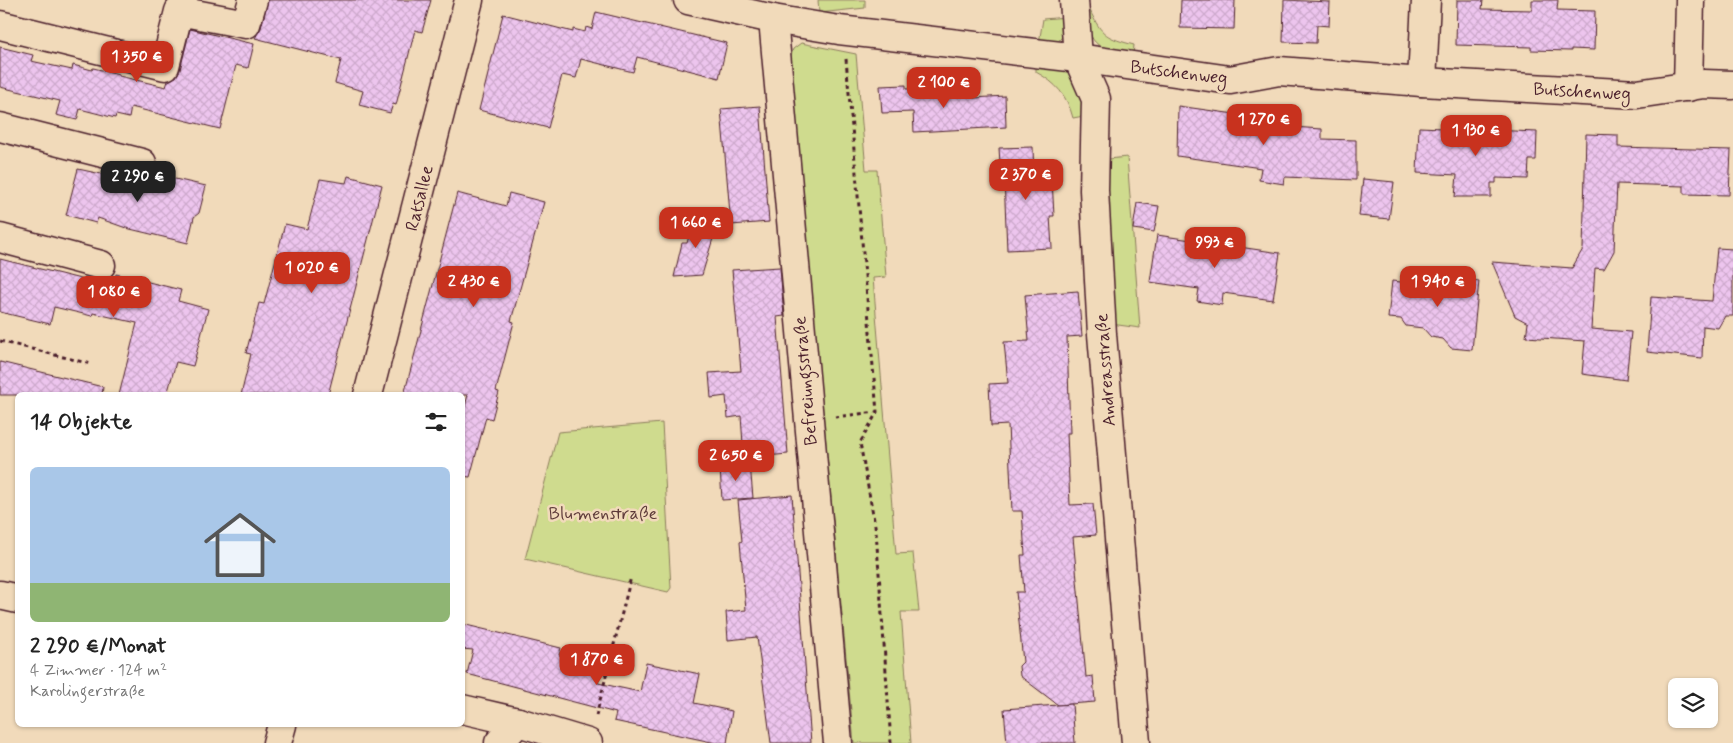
<!DOCTYPE html>
<html lang="de">
<meta charset="utf-8">
<style>
body{margin:0;font-family:Mynerve,sans-serif;background:#f6f6f6;color:#222;height:100vh;display:flex;flex-direction:column;font-size:19px;white-space:nowrap}
*{box-sizing:border-box;margin:0}
p{font-size:16px;color:#767676}
.icon{flex:none;width:28px;height:28px;fill:none;stroke:currentColor;stroke-width:2;stroke-linecap:round;stroke-linejoin:round}
.map{position:relative;flex:1;overflow:hidden}
.panel{position:absolute;left:15px;top:392px;width:450px;height:335px;display:flex;flex-direction:column;background:#fff;border-radius:8px;box-shadow:0 1px 4px #0004}
.panel>*{flex:none}
.fabs{position:absolute;left:1668px;top:678px;display:grid;gap:10px}
.fabs a{display:grid;place-items:center;width:50px;height:50px;border-radius:8px;background:#fff;box-shadow:0 1px 4px #0004;font-size:25px}
.price{position:absolute;translate:-50% -42px;padding:0 11px;border-radius:10px;background:#c8321e;color:#fff;font-size:16px;line-height:32px;filter:drop-shadow(0 1px 2px #0008)}
.price::after{content:'';position:absolute;left:50%;top:30px;width:15px;height:11px;margin-left:-8px;background:inherit;clip-path:polygon(0 0,100% 0,50% 100%)}
.price.on{background:#222;color:#fff}
ul{padding:0;list-style:none}
li{display:grid;align-content:center;gap:10px;height:265px;padding:0 15px}
li span{display:grid;place-items:center;height:155px;border-radius:8px;color:#555}
li>.icon{margin-inline-start:auto}
span .icon{width:90px;height:90px;fill:#fffc;stroke-width:1}
li b{font-size:21px}
h2{display:flex;justify-content:space-between;align-items:center;height:60px;padding:0 15px;font-size:21px}
.map>svg:first-child{display:block}
.green{fill:#cfdb8e;stroke:#8c7d5c}
.building{fill:url(#building-cross-hatch);stroke:#4a1f2b}
.lines{fill:none;stroke-linecap:round;stroke-linejoin:round}
.minor-casing{stroke:#4a1f2b;stroke-width:31}
.path{stroke:#4a1f2b;stroke-width:3;stroke-dasharray:4 4;stroke-linecap:butt}
.minor{stroke:#f1daba;stroke-width:28}
.labels{text-anchor:middle;stroke-width:5;stroke-linejoin:round;paint-order:stroke}
.street-label{font-size:18px;fill:#4a1f2b;stroke:#f1daba}
.park-label{font-size:18px;fill:#5e3b3a;stroke:#f1daba}
</style>
<div class="map">
<svg width="1733" height="743" viewBox="0 0 1733 743">
<defs>
<pattern id="building-cross-hatch" width="8" height="8" patternUnits="userSpaceOnUse" patternTransform="scale(1.25)"><rect width="8" height="8" fill="#edc5ee"/><path d="M0 0l8 8M0 8l8-8" fill="none" stroke="#cda9cc"/></pattern>
</defs>
<rect width="100%" height="100%" fill="#f1daba"/>
<filter id="ink" filterUnits="userSpaceOnUse"><feTurbulence type="fractalNoise" baseFrequency=".02" numOctaves="2"/><feDisplacementMap in="SourceGraphic" scale="10" xChannelSelector="R" yChannelSelector="G"/><feConvolveMatrix kernelMatrix="1 2 1 2 8 2 1 2 1" color-interpolation-filters="sRGB"/></filter>
<g filter="url(#ink)">
<g class="green">
<path d="M 818,0 L 865,0 L 865,8 L 819,13 Z"/>
<path d="M 1090,10 C 1101,36 1108,38 1134,45 L 1133,55 C 1100,50 1089,47 1085,12 Z"/>
<path d="M 1067,17 L 1066,32 L 1056,44 L 1039,43 L 1043,19 Z"/>
<path d="M 801,43 L 856,54 L 866,170 L 877,170 L 886,277 L 873,278 L 896,554 L 913,553 L 919,612 L 901,612 L 911,743 L 854,743 L 790,59 L 793,49 Z"/>
<path d="M 1036,65 C 1045,66 1055,66 1063,69 C 1082,75 1083,100 1084,116 L 1073,118 C 1067,95 1056,83 1036,72 Z"/>
<path d="M 1127,157 L 1140,328 L 1111,324 L 1104,196 L 1109,159 Z"/>
<path d="M 662,423 L 671,588 L 668,592 L 525,559 L 558,432 Z"/>
</g>
<g class="building">
<path d="M 268,0 L 431,0 L 422,32 L 415,30 L 396,105 L 393,104 L 390,113 L 359,105 L 363,91 L 335,83 L 341,60 L 255,38 L 261,28 Z"/>
<path d="M 1181,0 L 1235,0 L 1234,29 L 1180,28 Z"/>
<path d="M 1284,0 L 1330,2 L 1329,26 L 1317,25 L 1316,43 L 1283,42 Z"/>
<path d="M 1457,0 L 1483,0 L 1482,9 L 1532,10 L 1532,0 L 1558,0 L 1557,10 L 1595,11 L 1594,50 L 1571,49 L 1571,51 L 1531,50 L 1531,47 L 1456,45 Z"/>
<path d="M 596,12 L 727,43 L 719,78 L 637,57 L 633,72 L 581,59 L 576,78 L 562,75 L 548,128 L 479,110 L 503,14 L 573,32 L 573,29 L 585,32 L 586,27 L 592,29 Z"/>
<path d="M 190,29 L 254,44 L 248,68 L 236,65 L 220,129 L 131,107 L 129,118 L 116,115 L 115,118 L 80,109 L 77,120 L 56,115 L 60,101 L 0,87 L 0,47 L 33,55 L 31,61 L 72,70 L 73,65 L 92,70 L 93,68 L 119,74 L 119,76 L 166,87 L 168,81 L 176,77 L 180,70 Z"/>
<path d="M 906,85 L 906,89 L 943,87 L 943,93 L 974,92 L 974,98 L 1005,96 L 1006,127 L 914,132 L 913,112 L 882,113 L 880,86 Z"/>
<path d="M 760,106 L 769,222 L 731,225 L 721,109 Z"/>
<path d="M 1178,106 L 1256,117 L 1256,115 L 1281,118 L 1280,121 L 1293,123 L 1292,127 L 1322,129 L 1322,139 L 1356,140 L 1356,180 L 1285,177 L 1284,184 L 1259,180 L 1261,168 L 1177,156 Z"/>
<path d="M 1419,127 L 1537,132 L 1536,160 L 1529,160 L 1528,179 L 1496,178 L 1496,183 L 1491,183 L 1491,197 L 1455,197 L 1457,175 L 1417,173 Z"/>
<path d="M 1586,134 L 1618,135 L 1618,147 L 1731,150 L 1729,195 L 1684,194 L 1684,186 L 1617,184 L 1614,251 L 1604,269 L 1595,268 L 1591,329 L 1631,332 L 1626,380 L 1582,374 L 1585,341 L 1526,337 L 1528,323 L 1515,316 L 1492,262 L 1572,268 L 1583,249 Z"/>
<path d="M 1033,147 L 1034,180 L 1052,179 L 1054,216 L 1050,216 L 1052,248 L 1007,250 L 1004,178 L 1001,178 L 999,148 Z"/>
<path d="M 78,169 L 134,181 L 138,178 L 147,178 L 153,174 L 206,186 L 199,213 L 194,217 L 188,243 L 126,228 L 98,218 L 96,223 L 66,215 Z"/>
<path d="M 348,176 L 382,185 L 328,395 L 241,395 L 251,354 L 246,353 L 259,303 L 264,304 L 285,224 L 307,229 L 320,179 L 346,183 Z"/>
<path d="M 1363,179 L 1394,182 L 1389,219 L 1359,216 Z"/>
<path d="M 457,193 L 506,206 L 509,193 L 544,202 L 511,321 L 514,322 L 496,391 L 499,392 L 492,419 L 486,417 L 470,477 L 462,476 L 462,417 L 468,395 L 404,395 Z"/>
<path d="M 1137,203 L 1159,206 L 1154,232 L 1133,229 Z"/>
<path d="M 694,218 L 717,225 L 702,275 L 674,277 L 682,243 L 687,243 Z"/>
<path d="M 1157,235 L 1280,253 L 1273,300 L 1223,293 L 1222,305 L 1197,301 L 1199,289 L 1150,282 Z"/>
<path d="M 1717,248 L 1733,249 L 1733,316 L 1725,316 L 1718,328 L 1703,326 L 1702,358 L 1647,352 L 1651,297 L 1712,301 Z"/>
<path d="M 0,259 L 113,287 L 116,274 L 181,290 L 178,301 L 208,309 L 193,366 L 176,362 L 167,395 L 119,395 L 137,323 L 93,313 L 92,316 L 54,307 L 50,324 L 0,312 Z"/>
<path d="M 780,267 L 784,316 L 777,317 L 788,454 L 744,458 L 741,416 L 728,418 L 726,396 L 711,398 L 709,373 L 741,371 L 732,270 Z"/>
<path d="M 1429,275 L 1479,281 L 1472,350 L 1451,348 L 1443,339 L 1431,337 L 1423,328 L 1406,326 L 1401,319 L 1388,318 L 1392,281 L 1418,284 Z"/>
<path d="M 1078,291 L 1082,336 L 1067,337 L 1070,433 L 1067,433 L 1070,505 L 1093,504 L 1096,535 L 1073,537 L 1086,677 L 1093,676 L 1095,702 L 1058,705 L 1020,676 L 1019,666 L 1023,662 L 1016,592 L 1024,592 L 1021,555 L 1025,555 L 1022,511 L 1012,511 L 1008,425 L 991,426 L 989,384 L 1008,383 L 1004,342 L 1029,341 L 1025,295 Z"/>
<path d="M 0,362 L 103,387 L 102,395 L 0,395 Z"/>
<path d="M 750,464 L 753,498 L 722,500 L 720,467 Z"/>
<path d="M 792,495 L 811,743 L 771,743 L 757,637 L 728,640 L 726,612 L 746,610 L 740,542 L 742,541 L 738,500 Z"/>
<path d="M 462,624 L 561,648 L 559,655 L 602,666 L 598,683 L 640,692 L 646,663 L 700,674 L 694,703 L 732,711 L 727,743 L 716,743 L 614,721 L 616,713 L 467,674 L 473,650 L 462,649 Z"/>
<path d="M 1072,704 L 1075,743 L 1007,743 L 1004,709 Z"/>
</g>
<g class="lines">
<g class="minor-casing">
<g id="minor">
<path d="M 688,0 L 773,19 L 839,30 L 1078,58 L 1230,80 L 1279,71 L 1422,82 L 1637,94 L 1704,84 L 1733,85"/>
<path d="M 1074,0 L 1078,58 L 1096,99 L 1094,190 L 1102,334 L 1136,743"/>
<path d="M 773,19 L 838,743"/>
<path d="M 0,25 L 165,66 L 179,11 L 246,24 L 253,0"/>
<path d="M 1422,82 L 1426,0"/>
<path d="M 1688,87 L 1690,0"/>
<path d="M 0,127 L 142,163"/>
<path d="M 0,238 L 101,265"/>
<path d="M 368,395 L 469,0"/>
<path d="M 0,595 L 18,599"/>
<path d="M 462,709 L 518,722 L 588,743"/>
<path d="M 277,743 L 282,725"/>
<path d="M 499,743 L 518,722"/>
</g>
</g>
<g class="path">
<path d="M 846,59 L 877,412 L 860,443 L 876,531 L 891,743"/>
<path d="M 0,341 L 91,364"/>
<path d="M 835,417 L 876,412"/>
<path d="M 596,716 L 631,577"/>
</g>
<use href="#minor" class="minor"/>
</g>
</g>
<g class="labels">
<g class="street-label">
<text transform="translate(1179 72) rotate(7)" y="6">Butschenweg</text>
<text transform="translate(1582 91) rotate(3)" y="6">Butschenweg</text>
<text transform="translate(419 198) rotate(-76)" y="6">Ratsallee</text>
<text transform="translate(1105 370) rotate(-94)" y="6">Andreasstraße</text>
<text transform="translate(805 381) rotate(-95)" y="6">Befreiungsstraße</text>
</g>
<g class="park-label">
<text x="603" y="519">Blumenstraße</text>
</g>
</g>
</svg>
<div class="fabs">
<a><svg class="icon" aria-label="layers" viewBox="0 0 24 24"><path d="M12 4l9 5-9 5-9-5zM3 14l9 5 9-5"/></svg></a>
</div>
<b class="price" style="left:137px;top:83px">1 350 €</b>
<b class="price" style="left:944px;top:109px">2 100 €</b>
<b class="price" style="left:1264px;top:146px">1 270 €</b>
<b class="price" style="left:1476px;top:157px">1 130 €</b>
<b class="price" style="left:1026px;top:201px">2 370 €</b>
<b class="price on" style="left:138px;top:203px">2 290 €</b>
<b class="price" style="left:696px;top:249px">1 660 €</b>
<b class="price" style="left:1215px;top:269px">993 €</b>
<b class="price" style="left:312px;top:294px">1 020 €</b>
<b class="price" style="left:474px;top:308px">2 430 €</b>
<b class="price" style="left:1438px;top:308px">1 940 €</b>
<b class="price" style="left:114px;top:318px">1 080 €</b>
<b class="price" style="left:736px;top:482px">2 650 €</b>
<b class="price" style="left:597px;top:686px">1 870 €</b>
<section class="panel">
<h2>14 Objekte<svg class="icon" aria-label="filters" viewBox="0 0 24 24"><path d="M4 7h16M4 17h16"/><circle cx="9" cy="7" r="2"/><circle cx="15" cy="17" r="2"/></svg></h2>
<ul>
<li><span style="background:linear-gradient(#a9c7e8 75%,#8fb573 0)"><svg class="icon" aria-label="home" viewBox="0 0 24 24"><path d="M3 11l9-7 9 7M6 9v11h12V9"/></svg></span><div><b>2 290 €/Monat</b><p>4 Zimmer · 124 m²</p><p>Karolingerstraße</p></div></li>
</ul>
</section>
</div>
